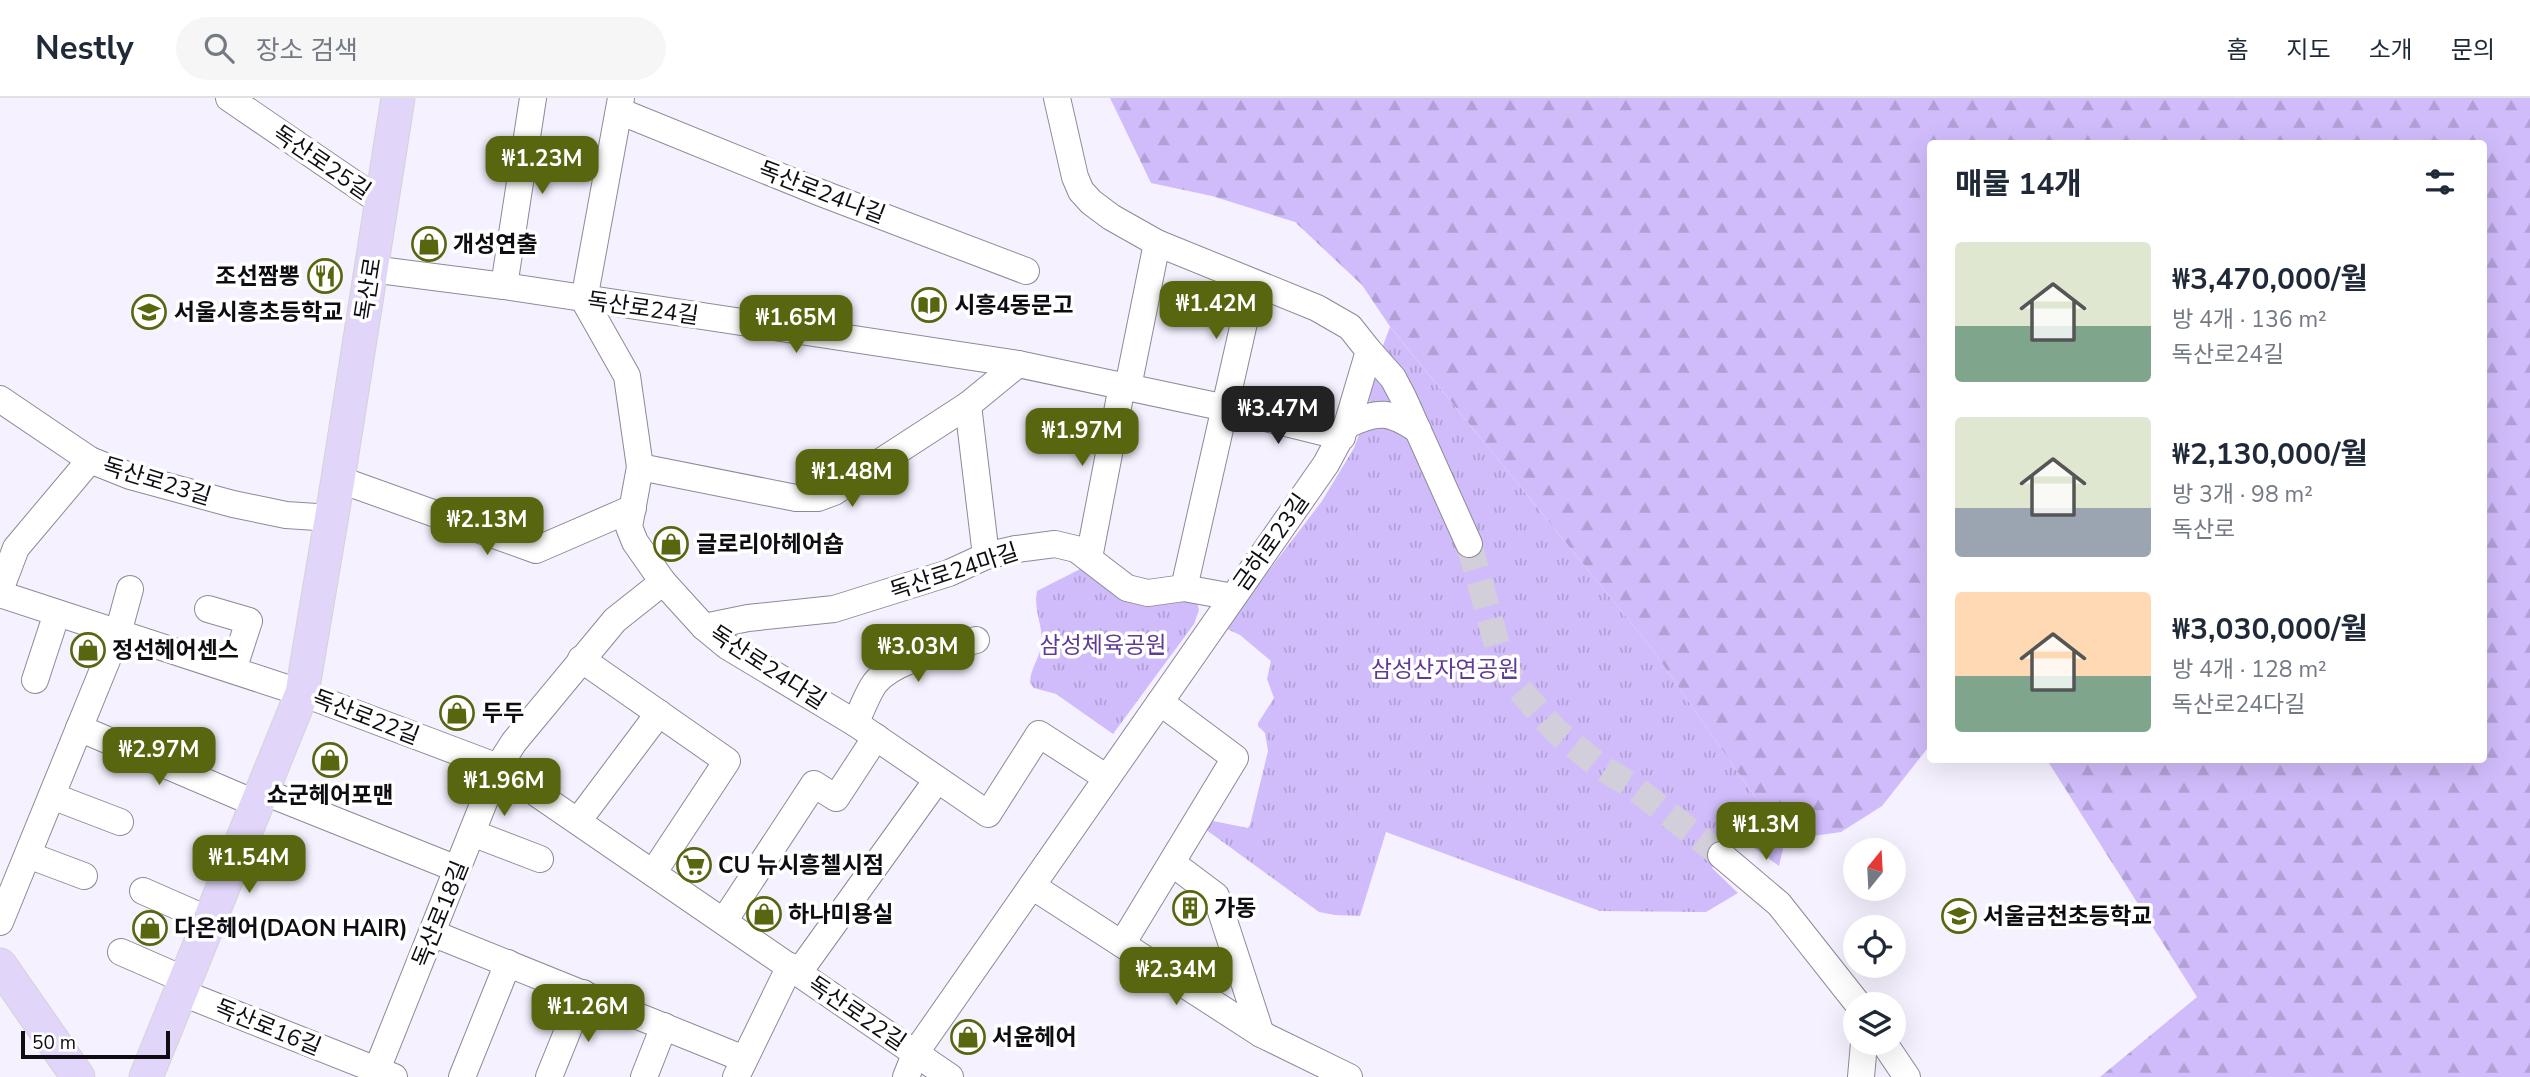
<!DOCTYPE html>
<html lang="ko">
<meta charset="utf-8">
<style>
body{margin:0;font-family:"Nunito Sans","Noto Sans KR",sans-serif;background:#f6f6f7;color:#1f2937;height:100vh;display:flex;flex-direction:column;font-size:26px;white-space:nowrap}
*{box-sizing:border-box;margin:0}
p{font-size:23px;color:#747a83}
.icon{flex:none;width:38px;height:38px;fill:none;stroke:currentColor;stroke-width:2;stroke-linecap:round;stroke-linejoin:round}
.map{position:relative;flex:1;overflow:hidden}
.details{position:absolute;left:1927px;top:42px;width:560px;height:623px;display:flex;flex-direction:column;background:#fff;border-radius:7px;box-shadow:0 7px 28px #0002}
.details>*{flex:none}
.needle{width:46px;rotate:18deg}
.fabs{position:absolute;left:1843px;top:740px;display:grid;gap:14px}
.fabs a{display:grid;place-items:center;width:63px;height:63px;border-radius:50%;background:#fff;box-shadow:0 7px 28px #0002;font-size:35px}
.scale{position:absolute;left:21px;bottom:18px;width:149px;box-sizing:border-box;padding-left:7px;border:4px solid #0f0d12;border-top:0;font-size:19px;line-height:24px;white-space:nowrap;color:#0f0d12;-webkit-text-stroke:5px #fff;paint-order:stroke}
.price{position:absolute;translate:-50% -60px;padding:0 16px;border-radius:14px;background:#58670f;color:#fff;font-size:23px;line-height:46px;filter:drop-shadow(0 2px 4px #0008)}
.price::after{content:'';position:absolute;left:50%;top:42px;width:21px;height:16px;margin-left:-10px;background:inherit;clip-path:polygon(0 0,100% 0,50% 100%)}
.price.current{background:#222;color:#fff}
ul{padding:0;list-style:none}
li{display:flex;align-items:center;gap:21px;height:175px;padding:0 28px}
li span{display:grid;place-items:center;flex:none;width:196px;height:140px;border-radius:7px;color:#555}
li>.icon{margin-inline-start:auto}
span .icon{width:84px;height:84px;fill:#fffc;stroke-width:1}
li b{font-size:30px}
h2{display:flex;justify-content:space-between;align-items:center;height:84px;padding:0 28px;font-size:30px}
header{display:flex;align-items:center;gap:42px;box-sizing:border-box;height:98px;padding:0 35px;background:#fff;border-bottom:2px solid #e0e1e3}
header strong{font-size:33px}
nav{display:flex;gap:38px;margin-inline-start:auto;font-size:24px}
.search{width:490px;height:63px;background:#f6f6f7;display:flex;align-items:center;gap:18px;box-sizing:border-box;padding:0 24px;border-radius:38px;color:#747a83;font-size:26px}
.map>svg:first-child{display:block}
.grass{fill:url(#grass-tufts)}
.forest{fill:url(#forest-firs)}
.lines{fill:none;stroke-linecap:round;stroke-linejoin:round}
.minor-tunnel{stroke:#d2cfdb;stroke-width:26;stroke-dasharray:26 13;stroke-linecap:butt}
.minor-casing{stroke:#8d8a96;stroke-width:28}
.major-casing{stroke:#d4d3d4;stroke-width:35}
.minor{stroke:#fff;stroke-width:26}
.major{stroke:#e1d5fa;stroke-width:33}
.labels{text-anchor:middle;stroke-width:7;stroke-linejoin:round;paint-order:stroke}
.street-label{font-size:23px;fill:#0f0d12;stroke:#fff}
.poi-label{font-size:23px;font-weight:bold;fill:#0f0d12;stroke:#fff;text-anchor:start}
.park-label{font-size:23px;fill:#603b96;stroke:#fff}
</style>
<header>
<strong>Nestly</strong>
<div class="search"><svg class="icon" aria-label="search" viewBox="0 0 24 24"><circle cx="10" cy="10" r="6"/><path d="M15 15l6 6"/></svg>장소 검색</div>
<nav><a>홈</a><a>지도</a><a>소개</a><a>문의</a></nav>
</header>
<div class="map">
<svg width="2530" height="979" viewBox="0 0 2530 979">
<defs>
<pattern id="grass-tufts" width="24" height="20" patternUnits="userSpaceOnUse" patternTransform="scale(1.75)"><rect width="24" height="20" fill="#d0bcfb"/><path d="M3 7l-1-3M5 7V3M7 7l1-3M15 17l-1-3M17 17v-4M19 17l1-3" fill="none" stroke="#b1a0d6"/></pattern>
<pattern id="forest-firs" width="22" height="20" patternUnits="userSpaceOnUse" patternTransform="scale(1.75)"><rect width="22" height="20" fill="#d0bcfb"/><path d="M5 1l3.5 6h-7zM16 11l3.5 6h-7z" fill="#b1a0d6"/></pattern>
</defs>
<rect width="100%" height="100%" fill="#f5f1ff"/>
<g class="grass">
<path d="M 1390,229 L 1650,548 L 1785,742 L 1779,768 L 1738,738 L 1712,770 L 1738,795 L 1706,814 L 1600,813 L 1386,734 L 1360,818 L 1335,817 L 1319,814 L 1205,731 L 1208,722 L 1248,730 L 1250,727 L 1268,653 L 1265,635 L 1258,628 L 1258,625 L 1274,600 L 1267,581 L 1271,563 L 1240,537 L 1225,530 L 1322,403 L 1354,350 L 1369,310 L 1370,282 Z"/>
<path d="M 1094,464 L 1197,504 L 1199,512 L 1194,526 L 1113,636 L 1056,596 L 1034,590 L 1030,585 C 1030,571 1040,559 1042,546 C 1043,528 1033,510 1037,493 Z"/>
</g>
<path class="forest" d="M 1110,0 L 2530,0 L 2530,979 L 2100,979 L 2197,899 L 2047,662 L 2483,662 L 2483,46 L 1930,46 L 1930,651 L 1927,651 L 1882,708 L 1841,734 L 1785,742 L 1650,548 L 1391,230 L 1362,187 L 1295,124 L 1212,98 L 1151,85 Z"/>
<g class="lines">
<path class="minor-tunnel" d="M 1469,446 L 1501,561 L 1514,585 L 1556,633 L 1598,667 L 1635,690 L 1721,757"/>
<g class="minor-casing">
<g id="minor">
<path d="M 229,0 L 381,104"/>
<path d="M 621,0 L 584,202 L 627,278 L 640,369 L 629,429 L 635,444 L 663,484 L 704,529 L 727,548 L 855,625 L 988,716 L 1039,636 L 1107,680"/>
<path d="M 619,13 L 821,95 L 1026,173"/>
<path d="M 371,171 L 504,188 L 1018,266 L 1226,310 L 1342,339"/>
<path d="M 504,188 L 533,0"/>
<path d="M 1369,253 L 1393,280 L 1403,299 L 1469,446"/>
<path d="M 1128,289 L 1157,145"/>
<path d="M 0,301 L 90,362 L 130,378 L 233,406 L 286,417 L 332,420"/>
<path d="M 968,307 L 986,458"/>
<path d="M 1347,327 C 1378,312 1390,313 1418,332"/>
<path d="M 640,369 L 796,400 L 818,400 L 834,394 L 968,307 L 1018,266"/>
<path d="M 338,381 L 536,452 L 633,410"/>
<path d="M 1089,460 L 1122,288"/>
<path d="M 1184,490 L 1253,185"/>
<path d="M 0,492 L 16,450 L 90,362"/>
<path d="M 0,496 L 302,595 L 498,669 L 950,979"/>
<path d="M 208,511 L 249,523 L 233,572"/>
<path d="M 704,529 L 748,520 L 834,511 L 949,475 L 986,458 L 1016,451 L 1055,446 L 1076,451 L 1127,490 L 1148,495 L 1184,490 L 1233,499"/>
<path d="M 581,561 L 727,663 L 653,775"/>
<path d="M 35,582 L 57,515"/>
<path d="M 855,625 C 862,612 867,596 875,585 C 894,561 948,551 976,542"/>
<path d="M 79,630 L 257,706"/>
<path d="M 262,693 L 457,771"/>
<path d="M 52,698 L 120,724"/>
<path d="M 578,723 L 659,615"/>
<path d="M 472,735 L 540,761"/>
<path d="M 28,757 L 84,778"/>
<path d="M 1721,757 L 1779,806 L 1858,906"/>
<path d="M 1172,765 L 1216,798 L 1261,936"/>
<path d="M 1032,788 L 1261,936 L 1349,979"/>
<path d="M 143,793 L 209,822"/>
<path d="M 724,823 L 814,686 L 836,700 L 876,639"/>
<path d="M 0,824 L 118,535 L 130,491"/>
<path d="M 432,835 L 744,961"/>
<path d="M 1122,846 L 1235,660 L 1160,604"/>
<path d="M 121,854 L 185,882"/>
<path d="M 799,874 L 937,682"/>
<path d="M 180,894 L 394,979"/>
<path d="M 1884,945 L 1907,979"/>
<path d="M 374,979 L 498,669 L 514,644 L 615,522 L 663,484"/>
<path d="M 462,979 L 508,865"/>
<path d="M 549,979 L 583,895"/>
<path d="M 644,979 L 664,928"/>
<path d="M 736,979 L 790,868"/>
<path d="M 906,979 L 916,954 L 1326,366 L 1347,327 L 1369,253 L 1350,229 L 1317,210 L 1157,145 L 1111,119 L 1091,104 L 1081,93 L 1075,79 L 1057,0"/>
<path d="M 1861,979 L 1864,945"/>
</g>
</g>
<g class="major-casing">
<g id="major">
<path d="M 0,867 L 78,979"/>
<path d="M 146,979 L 302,595 L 338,381 L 398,0"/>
</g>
</g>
<use href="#minor" class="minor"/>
<use href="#major" class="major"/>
</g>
<defs>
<g id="shop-ring" transform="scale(1.75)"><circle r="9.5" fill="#fff" stroke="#58670f" stroke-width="1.5"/><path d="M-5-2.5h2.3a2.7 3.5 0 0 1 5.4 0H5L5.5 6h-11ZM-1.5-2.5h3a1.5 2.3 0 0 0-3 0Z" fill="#58670f"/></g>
<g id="restaurant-ring" transform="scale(1.75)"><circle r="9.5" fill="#fff" stroke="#58670f" stroke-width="1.5"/><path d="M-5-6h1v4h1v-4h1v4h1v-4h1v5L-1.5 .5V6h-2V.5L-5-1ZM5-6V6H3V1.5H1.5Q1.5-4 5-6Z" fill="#58670f"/></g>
<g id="library-ring" transform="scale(1.75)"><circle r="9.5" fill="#fff" stroke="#58670f" stroke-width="1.5"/><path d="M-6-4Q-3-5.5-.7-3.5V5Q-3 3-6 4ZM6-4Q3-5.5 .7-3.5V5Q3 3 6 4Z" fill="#58670f"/></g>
<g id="school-ring" transform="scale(1.75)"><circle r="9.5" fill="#fff" stroke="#58670f" stroke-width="1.5"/><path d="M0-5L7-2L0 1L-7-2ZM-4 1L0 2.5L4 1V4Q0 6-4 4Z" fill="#58670f"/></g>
<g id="supermarket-ring" transform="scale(1.75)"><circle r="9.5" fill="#fff" stroke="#58670f" stroke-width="1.5"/><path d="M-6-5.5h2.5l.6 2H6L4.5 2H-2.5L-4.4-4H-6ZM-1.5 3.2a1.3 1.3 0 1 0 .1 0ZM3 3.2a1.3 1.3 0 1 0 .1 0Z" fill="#58670f"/></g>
<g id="building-ring" transform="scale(1.75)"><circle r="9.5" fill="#fff" stroke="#58670f" stroke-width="1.5"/><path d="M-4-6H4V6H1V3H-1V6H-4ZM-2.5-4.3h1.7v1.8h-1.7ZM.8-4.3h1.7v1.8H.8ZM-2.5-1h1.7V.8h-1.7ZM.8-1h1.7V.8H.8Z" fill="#58670f"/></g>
</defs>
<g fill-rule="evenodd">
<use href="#shop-ring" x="429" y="146"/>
<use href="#restaurant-ring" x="325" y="178"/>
<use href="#library-ring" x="929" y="207"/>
<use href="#school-ring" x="149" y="214"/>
<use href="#shop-ring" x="671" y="446"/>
<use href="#shop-ring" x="88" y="552"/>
<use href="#shop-ring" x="457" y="615"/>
<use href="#shop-ring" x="330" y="662"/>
<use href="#supermarket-ring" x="694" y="767"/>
<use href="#building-ring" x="1190" y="810"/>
<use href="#shop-ring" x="764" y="816"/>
<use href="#school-ring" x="1959" y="818"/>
<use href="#shop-ring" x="150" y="830"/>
<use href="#shop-ring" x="968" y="939"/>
</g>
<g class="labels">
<g class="street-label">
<text transform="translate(322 64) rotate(34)" y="8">독산로25길</text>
<text transform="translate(822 94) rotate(21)" y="8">독산로24나길</text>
<text transform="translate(368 191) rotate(-81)" y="8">독산로</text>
<text transform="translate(643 210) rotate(8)" y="8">독산로24길</text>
<text transform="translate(157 383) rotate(17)" y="8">독산로23길</text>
<text transform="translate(1271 444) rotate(-55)" y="8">금하로23길</text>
<text transform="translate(954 473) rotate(-18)" y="8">독산로24마길</text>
<text transform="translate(768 569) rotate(33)" y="8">독산로24다길</text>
<text transform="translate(366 619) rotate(21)" y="8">독산로22길</text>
<text transform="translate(440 816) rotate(-68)" y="8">독산로18길</text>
<text transform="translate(857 915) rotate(34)" y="8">독산로22길</text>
<text transform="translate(268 929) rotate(22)" y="8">독산로16길</text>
</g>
<g class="poi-label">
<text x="453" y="154">개성연출</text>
<text x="300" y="186" text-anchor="end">조선짬뽕</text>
<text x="954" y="215">시흥4동문고</text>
<text x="174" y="222">서울시흥초등학교</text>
<text x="696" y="454">글로리아헤어숍</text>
<text x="112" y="560">정선헤어센스</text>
<text x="482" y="623">두두</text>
<text x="330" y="705" text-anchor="middle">쇼군헤어포맨</text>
<text x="718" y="775">CU 뉴시흥첼시점</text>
<text x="1214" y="818">가동</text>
<text x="788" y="824">하나미용실</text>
<text x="1983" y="826">서울금천초등학교</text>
<text x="174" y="838">다온헤어(DAON HAIR)</text>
<text x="992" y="947">서윤헤어</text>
</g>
<g class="park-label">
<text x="1103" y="555">삼성체육공원</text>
<text x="1445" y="579">삼성산자연공원</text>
</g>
</g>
</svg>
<div class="fabs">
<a><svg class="needle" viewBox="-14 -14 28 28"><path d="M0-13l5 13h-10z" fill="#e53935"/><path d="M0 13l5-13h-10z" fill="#747a83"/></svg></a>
<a><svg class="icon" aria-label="locate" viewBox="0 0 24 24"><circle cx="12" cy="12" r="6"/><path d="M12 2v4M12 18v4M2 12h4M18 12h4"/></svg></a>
<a><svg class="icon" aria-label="layers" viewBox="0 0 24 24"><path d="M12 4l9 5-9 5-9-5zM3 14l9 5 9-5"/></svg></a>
</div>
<div class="scale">50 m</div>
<b class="price" style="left:542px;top:98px">₩1.23M</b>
<b class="price" style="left:1216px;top:243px">₩1.42M</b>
<b class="price" style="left:796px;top:257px">₩1.65M</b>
<b class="price current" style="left:1278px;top:348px">₩3.47M</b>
<b class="price" style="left:1082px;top:370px">₩1.97M</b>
<b class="price" style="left:852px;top:411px">₩1.48M</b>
<b class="price" style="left:487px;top:459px">₩2.13M</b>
<b class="price" style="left:918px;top:586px">₩3.03M</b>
<b class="price" style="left:159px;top:689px">₩2.97M</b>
<b class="price" style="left:504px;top:720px">₩1.96M</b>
<b class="price" style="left:1766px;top:764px">₩1.3M</b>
<b class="price" style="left:249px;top:797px">₩1.54M</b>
<b class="price" style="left:1176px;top:909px">₩2.34M</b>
<b class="price" style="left:588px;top:946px">₩1.26M</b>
<section class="details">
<h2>매물 14개<svg class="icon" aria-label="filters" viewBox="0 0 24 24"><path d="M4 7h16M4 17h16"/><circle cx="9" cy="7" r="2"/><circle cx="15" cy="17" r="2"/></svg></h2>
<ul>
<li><span style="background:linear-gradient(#dfe7d0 60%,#7fa58c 0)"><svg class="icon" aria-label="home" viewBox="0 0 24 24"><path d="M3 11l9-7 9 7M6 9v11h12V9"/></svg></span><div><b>₩3,470,000/월</b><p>방 4개 · 136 m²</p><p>독산로24길</p></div></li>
<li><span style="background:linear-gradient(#dfe7d0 65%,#9aa5b1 0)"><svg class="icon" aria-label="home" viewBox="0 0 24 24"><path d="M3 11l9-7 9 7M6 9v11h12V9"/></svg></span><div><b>₩2,130,000/월</b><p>방 3개 · 98 m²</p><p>독산로</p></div></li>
<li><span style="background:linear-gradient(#ffd9b3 60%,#7fa58c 0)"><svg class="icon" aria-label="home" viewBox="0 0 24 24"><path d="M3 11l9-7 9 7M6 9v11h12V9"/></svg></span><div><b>₩3,030,000/월</b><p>방 4개 · 128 m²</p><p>독산로24다길</p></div></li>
</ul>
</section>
</div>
